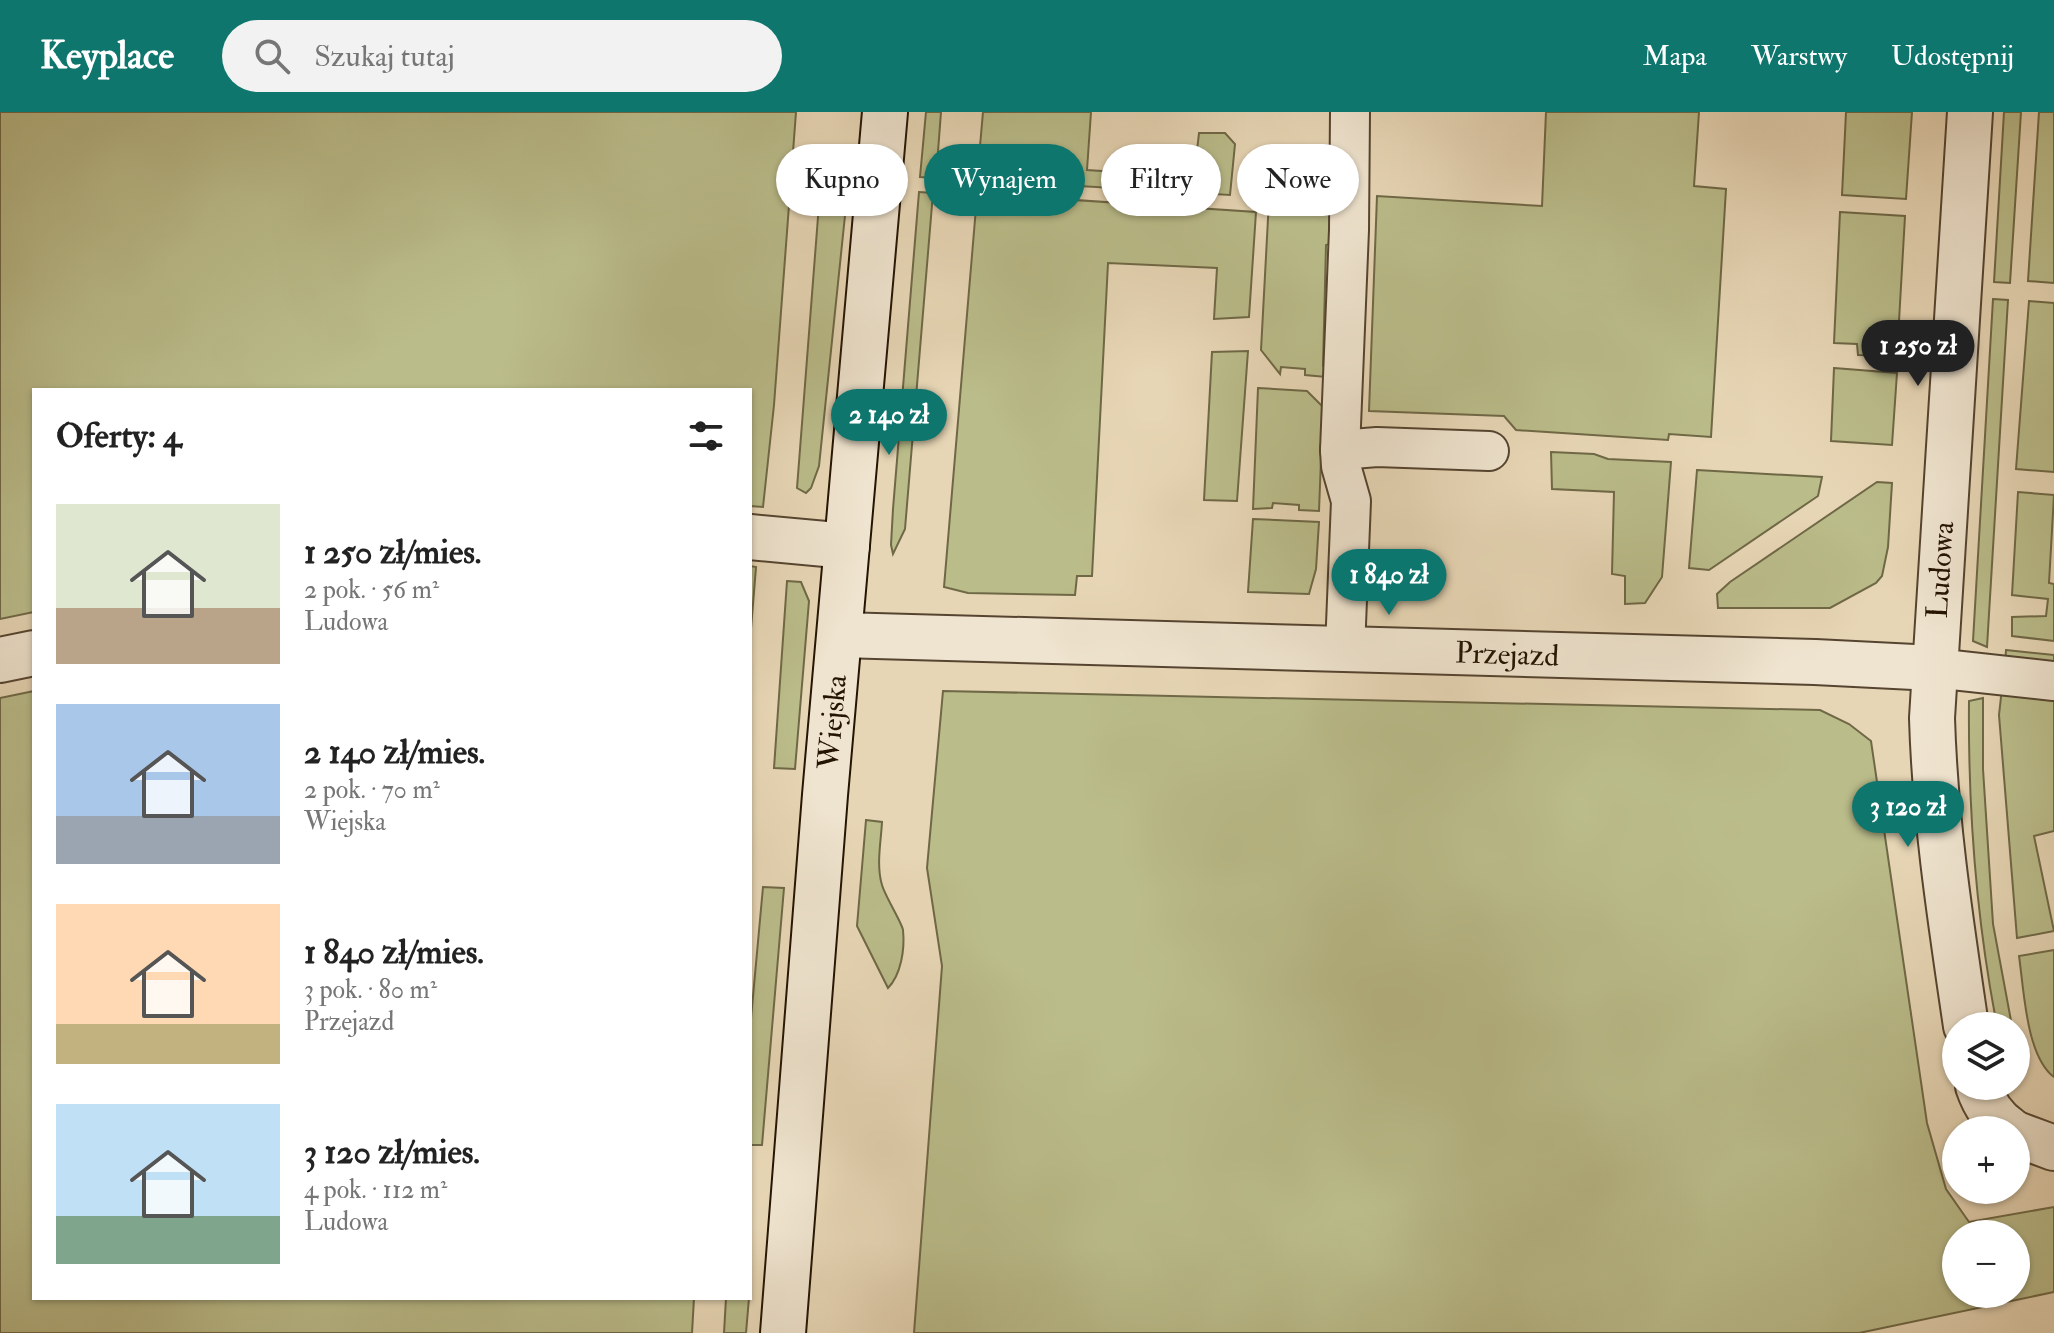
<!DOCTYPE html>
<html lang="pl">
<meta charset="utf-8">
<style>
body{margin:0;font-family:"IM FELL Double Pica",serif;background:#f2f2f2;color:#222;height:100vh;display:flex;flex-direction:column;font-size:30px;white-space:nowrap}
*{box-sizing:border-box;margin:0}
p{font-size:26px;color:#767676}
.icon{flex:none;width:44px;height:44px;fill:none;stroke:currentColor;stroke-width:2;stroke-linecap:round;stroke-linejoin:round}
.map{position:relative;flex:1;overflow:hidden}
.drawer{position:absolute;left:32px;top:276px;width:720px;height:912px;display:flex;flex-direction:column;background:#fff;border-radius:0px;box-shadow:0 2px 6px #0004}
.drawer>*{flex:none}
.banner{position:absolute;left:776px;top:32px;width:760px;height:72px;display:flex;gap:16px}
.controls{position:absolute;left:1942px;top:900px;display:grid;gap:16px}
.controls a{display:grid;place-items:center;width:88px;height:88px;border-radius:50%;background:#fff;box-shadow:0 2px 6px #0004;font-size:40px}
.price{position:absolute;translate:-50% -68px;padding:0 18px;border-radius:28px;background:#0f766e;color:#fff;font-size:26px;line-height:52px;filter:drop-shadow(0 2px 4px #0008)}
.price::after{content:'';position:absolute;left:50%;top:48px;width:24px;height:18px;margin-left:-12px;background:inherit;clip-path:polygon(0 0,100% 0,50% 100%)}
.price.on{background:#222;color:#fff}
ul{padding:0;list-style:none}
li{display:flex;align-items:center;gap:24px;height:200px;padding:0 24px}
li span{display:grid;place-items:center;flex:none;width:224px;height:160px;border-radius:0px;color:#555}
li>.icon{margin-inline-start:auto}
span .icon{width:96px;height:96px;fill:#fffc;stroke-width:1}
li b{font-size:34px}
h2{display:flex;justify-content:space-between;align-items:center;height:96px;padding:0 24px;font-size:34px}
.pill{padding:0 28px;border-radius:36px;background:#fff;box-shadow:0 2px 6px #0004;font-size:28px;line-height:72px}
.pill.on{background:#0f766e;color:#fff}
header{display:flex;align-items:center;gap:48px;box-sizing:border-box;height:112px;padding:0 40px;background:#0f766e;color:#fff}
header strong{font-size:38px}
nav{display:flex;gap:44px;margin-inline-start:auto;font-size:28px}
.search{width:560px;height:72px;background:#f2f2f2;display:flex;align-items:center;gap:20px;box-sizing:border-box;padding:0 28px;border-radius:44px;color:#767676;font-size:30px}
.map>svg:first-child{display:block}
.green{fill:#babc8a;stroke:#6f6846;stroke-width:2;fill-rule:evenodd}
.lines{fill:none;stroke-linecap:round;stroke-linejoin:round}
.lane-casing{stroke:#554430;stroke-width:42}
.street-casing{stroke:#554430;stroke-width:48}
.secondary-casing{stroke:#241403;stroke-width:48}
.lane{stroke:#efe4cf;stroke-width:38}
.street{stroke:#efe4cf;stroke-width:44}
.secondary{stroke:#efe4cf;stroke-width:44}
.labels{text-anchor:middle;stroke-width:6;stroke-linejoin:round;paint-order:stroke}
.street-label{font-size:30px;fill:#241403;stroke:#efe4cf}
</style>
<header>
<strong>Keyplace</strong>
<div class="search"><svg class="icon" aria-label="search" viewBox="0 0 24 24"><circle cx="10" cy="10" r="6"/><path d="M15 15l6 6"/></svg>Szukaj tutaj</div>
<nav><a>Mapa</a><a>Warstwy</a><a>Udostępnij</a></nav>
</header>
<div class="map">
<svg width="2054" height="1221" viewBox="0 0 2054 1221">
<rect width="100%" height="100%" fill="#e7d6b5"/>
<filter id="stains"><feTurbulence type="fractalNoise" baseFrequency=".0025" numOctaves="4"/><feColorMatrix values="0 0 0 0 .2 0 0 0 0 .09 0 0 0 0 .02 0 0 0 .5 -.17"/></filter>
<radialGradient id="worn" r=".72"><stop offset=".6" stop-color="#630" stop-opacity="0"/><stop offset="1" stop-color="#630" stop-opacity=".3"/></radialGradient>
<g class="green">
<path d="M 0,0 L 796,0 L 774,293 L 763,395 L 750,394 L 750,278 L 34,278 L 34,500 L 0,507 Z"/>
<path d="M 926,0 L 941,0 L 936,66 L 920,65 Z"/>
<path d="M 983,0 L 1091,0 L 1087,58 L 1194,65 L 1199,21 L 1225,21 L 1235,32 L 1230,83 L 977,68 Z"/>
<path d="M 1546,0 L 1699,0 L 1694,74 L 1726,77 L 1711,325 L 1669,322 L 1668,328 L 1516,318 L 1504,304 L 1369,299 L 1377,84 L 1542,94 Z"/>
<path d="M 1846,0 L 1912,0 L 1906,87 L 1842,83 Z"/>
<path d="M 2004,0 L 2021,0 L 2010,171 L 1994,170 Z"/>
<path d="M 2039,0 L 2054,0 L 2054,171 L 2028,169 Z"/>
<path d="M 919,80 L 933,81 L 905,417 L 893,442 L 891,433 L 893,397 Z"/>
<path d="M 999,83 L 1256,100 L 1249,205 L 1214,207 L 1217,156 L 1108,151 L 1092,464 L 1077,464 L 1075,483 L 968,481 L 944,475 L 977,84 Z"/>
<path d="M 1299,85 L 1330,95 L 1331,132 L 1326,133 L 1323,254 L 1327,256 L 1326,265 L 1305,263 L 1305,257 L 1281,255 L 1280,262 L 1261,238 L 1269,88 Z"/>
<path d="M 819,92 L 846,94 L 819,354 L 811,376 L 806,381 L 797,376 Z"/>
<path d="M 1840,100 L 1905,104 L 1897,244 L 1858,243 L 1857,232 L 1834,231 Z"/>
<path d="M 1993,187 L 2008,188 L 1987,535 L 1973,529 Z"/>
<path d="M 2029,189 L 2054,191 L 2054,360 L 2016,357 Z"/>
<path d="M 1248,239 L 1237,389 L 1204,388 L 1212,240 Z"/>
<path d="M 1834,256 L 1897,261 L 1892,333 L 1831,329 Z"/>
<path d="M 1258,276 L 1307,279 L 1323,295 L 1319,399 L 1299,398 L 1299,393 L 1273,391 L 1272,396 L 1253,397 Z"/>
<path d="M 1551,340 L 1594,342 L 1608,347 L 1671,350 L 1662,465 L 1645,491 L 1625,492 L 1625,464 L 1612,462 L 1614,380 L 1552,377 Z"/>
<path d="M 1697,358 L 1822,365 L 1818,384 L 1709,458 L 1689,456 Z"/>
<path d="M 1877,370 L 1892,371 L 1888,435 L 1882,464 L 1876,471 L 1830,496 L 1718,496 L 1717,482 L 1730,470 Z"/>
<path d="M 2018,380 L 2054,383 L 2049,471 L 2054,472 L 2054,529 L 2012,524 L 2012,505 L 2046,504 L 2048,487 L 2012,483 Z"/>
<path d="M 1253,407 L 1319,410 L 1316,457 L 1309,482 L 1248,480 Z"/>
<path d="M 750,454 L 756,455 L 750,529 Z"/>
<path d="M 787,469 L 801,470 L 809,489 L 795,657 L 774,656 Z"/>
<path d="M 2006,538 L 2054,543 L 2054,557 L 2005,553 Z"/>
<path d="M 2002,576 L 2054,582 L 2054,719 L 2034,724 L 2054,819 L 2017,826 L 1999,603 Z"/>
<path d="M 34,579 L 34,1186 L 694,1186 L 692,1221 L 0,1221 L 0,586 Z"/>
<path d="M 943,579 L 1820,598 L 1849,612 L 1871,629 L 1927,1011 L 1946,1077 L 1969,1110 L 2054,1095 L 2054,1180 L 1859,1221 L 914,1221 L 942,854 L 927,756 ZM 1956,1122 L 2016,1122 L 2016,1182 L 1956,1182 Z"/>
<path d="M 1983,586 L 1983,657 L 1993,812 L 2012,914 L 1997,914 C 1976,806 1968,699 1969,589 Z"/>
<path d="M 866,708 L 882,710 C 881,730 876,753 882,773 C 885,784 902,811 903,818 C 905,837 901,863 888,876 L 857,814 Z"/>
<path d="M 763,775 L 784,776 L 762,1033 L 750,1033 L 750,917 Z"/>
<path d="M 2054,838 L 2054,965 C 2026,944 2024,878 2019,844 Z"/>
<path d="M 726,1186 L 749,1186 L 746,1221 L 724,1221 Z"/>
</g>
<g class="lines">
<g class="lane-casing">
<g id="lane">
<path d="M 1340,338 L 1377,335 L 1489,339"/>
<path d="M 1345,537 L 1351,389 L 1341,354 L 1340,338 L 1349,118 L 1350,0"/>
<path d="M 1934,556 L 2054,569"/>
</g>
</g>
<g class="street-casing">
<g id="street">
<path d="M 750,425 L 847,434"/>
<path d="M 840,523 L 1815,550 L 1934,556"/>
<path d="M 0,548 L 34,541"/>
<path d="M 1966,914 C 1951,812 1935,709 1932,606 L 1970,0"/>
<path d="M 1978,974 C 1984,992 1994,1007 2010,1018"/>
<path d="M 2016,1022 L 2054,1036"/>
</g>
</g>
<g class="secondary-casing">
<path id="secondary" d="M 783,1221 L 825,683 L 885,0"/>
</g>
<use href="#lane" class="lane"/>
<use href="#street" class="street"/>
<use href="#secondary" class="secondary"/>
</g>
<g class="labels">
<g class="street-label">
<text transform="translate(1940 458) rotate(-86)" y="10">Ludowa</text>
<text transform="translate(1507 542) rotate(2)" y="10">Przejazd</text>
<text transform="translate(832 610) rotate(-85)" y="10">Wiejska</text>
</g>
</g>
<rect width="100%" height="100%" filter="url(#stains)"/>
<rect width="100%" height="100%" fill="url(#worn)"/>
</svg>
<div class="controls">
<a><svg class="icon" aria-label="layers" viewBox="0 0 24 24"><path d="M12 4l9 5-9 5-9-5zM3 14l9 5 9-5"/></svg></a>
<a>+</a>
<a>−</a>
</div>
<b class="price on" style="left:1918px;top:276px">1 250 zł</b>
<b class="price" style="left:889px;top:345px">2 140 zł</b>
<b class="price" style="left:1389px;top:505px">1 840 zł</b>
<b class="price" style="left:1908px;top:737px">3 120 zł</b>
<div class="banner">
<a class="pill">Kupno</a>
<a class="pill on">Wynajem</a>
<a class="pill">Filtry</a>
<a class="pill">Nowe</a>
</div>
<section class="drawer">
<h2>Oferty: 4<svg class="icon" aria-label="filters" viewBox="0 0 24 24"><path d="M4 7h16M4 17h16"/><circle cx="9" cy="7" r="2"/><circle cx="15" cy="17" r="2"/></svg></h2>
<ul>
<li><span style="background:linear-gradient(#dfe7d0 65%,#b9a48a 0)"><svg class="icon" aria-label="home" viewBox="0 0 24 24"><path d="M3 11l9-7 9 7M6 9v11h12V9"/></svg></span><div><b>1 250 zł/mies.</b><p>2 pok. · 56 m²</p><p>Ludowa</p></div></li>
<li><span style="background:linear-gradient(#a9c7e8 70%,#9aa5b1 0)"><svg class="icon" aria-label="home" viewBox="0 0 24 24"><path d="M3 11l9-7 9 7M6 9v11h12V9"/></svg></span><div><b>2 140 zł/mies.</b><p>2 pok. · 70 m²</p><p>Wiejska</p></div></li>
<li><span style="background:linear-gradient(#ffd9b3 75%,#c2b280 0)"><svg class="icon" aria-label="home" viewBox="0 0 24 24"><path d="M3 11l9-7 9 7M6 9v11h12V9"/></svg></span><div><b>1 840 zł/mies.</b><p>3 pok. · 80 m²</p><p>Przejazd</p></div></li>
<li><span style="background:linear-gradient(#bfe0f5 70%,#7fa58c 0)"><svg class="icon" aria-label="home" viewBox="0 0 24 24"><path d="M3 11l9-7 9 7M6 9v11h12V9"/></svg></span><div><b>3 120 zł/mies.</b><p>4 pok. · 112 m²</p><p>Ludowa</p></div></li>
</ul>
</section>
</div>
